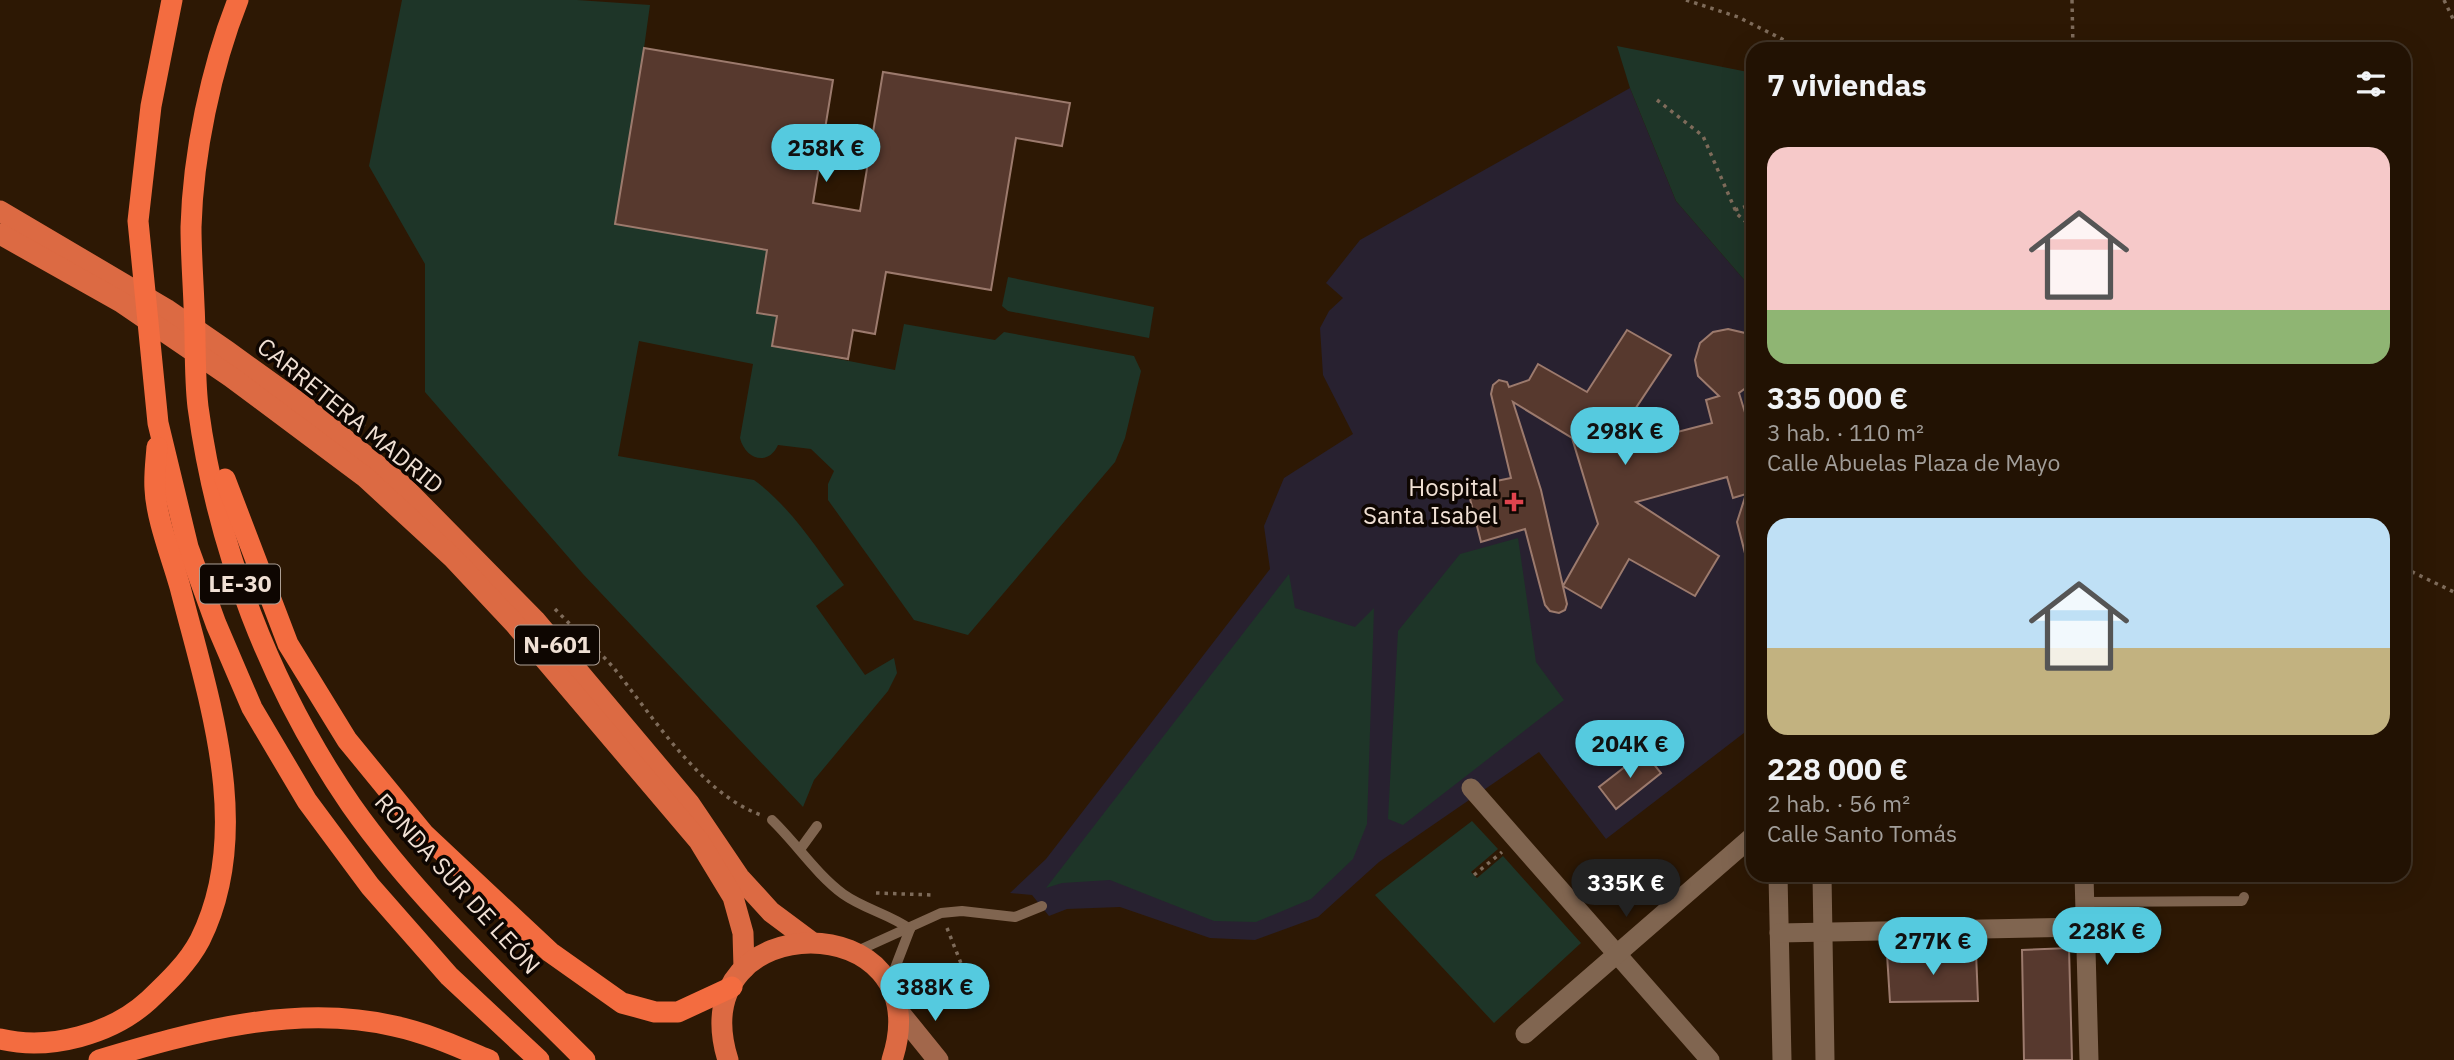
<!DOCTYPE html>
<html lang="es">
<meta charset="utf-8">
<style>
body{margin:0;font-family:"IBM Plex Sans",sans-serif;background:#2e2012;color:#f1f3f6;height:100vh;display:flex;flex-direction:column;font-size:26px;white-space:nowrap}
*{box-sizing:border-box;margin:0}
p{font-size:23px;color:#a29e9a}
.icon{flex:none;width:38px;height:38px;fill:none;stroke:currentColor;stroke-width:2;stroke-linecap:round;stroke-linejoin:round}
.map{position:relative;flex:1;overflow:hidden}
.drawer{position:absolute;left:1746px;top:42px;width:665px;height:840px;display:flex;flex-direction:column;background:#221203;border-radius:21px;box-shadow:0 7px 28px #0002,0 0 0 2px #3f3225}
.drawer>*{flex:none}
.price{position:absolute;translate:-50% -60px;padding:0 16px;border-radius:24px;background:#55cadf;color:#111;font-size:23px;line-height:46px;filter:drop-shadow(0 2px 4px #0008)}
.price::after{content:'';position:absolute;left:50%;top:42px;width:21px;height:16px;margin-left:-10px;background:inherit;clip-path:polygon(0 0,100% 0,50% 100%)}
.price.current{background:#222;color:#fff}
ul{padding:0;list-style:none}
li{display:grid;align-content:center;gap:14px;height:371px;padding:0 21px}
li span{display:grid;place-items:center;height:217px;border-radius:21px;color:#555}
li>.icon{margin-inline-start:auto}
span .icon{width:126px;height:126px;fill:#fffc;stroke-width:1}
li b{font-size:30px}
h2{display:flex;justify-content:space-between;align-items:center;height:84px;padding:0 21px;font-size:30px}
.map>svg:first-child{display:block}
.medical{fill:#282130}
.green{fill:#1e3528}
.building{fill:#57392e;stroke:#9c7a6d;stroke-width:2}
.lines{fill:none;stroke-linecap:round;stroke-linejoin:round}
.path{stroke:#7e6b5a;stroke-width:3.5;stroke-dasharray:3.5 5;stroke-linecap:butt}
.service{stroke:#806550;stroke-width:10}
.minor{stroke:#806550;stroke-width:19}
.secondary{stroke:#a2674b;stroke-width:21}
.trunk{stroke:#dc6a43;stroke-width:21}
.motorway{stroke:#f36c40;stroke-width:21}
.health-dot{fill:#e0444e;stroke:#0e0601;stroke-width:2.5}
.labels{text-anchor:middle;stroke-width:7;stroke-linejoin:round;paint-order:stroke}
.shield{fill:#0e0601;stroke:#ac9f95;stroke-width:2}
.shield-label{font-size:23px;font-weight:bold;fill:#f0e0d4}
.street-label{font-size:24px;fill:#f0e0d4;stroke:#0e0601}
.poi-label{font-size:24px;fill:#f0e0d4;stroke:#0e0601;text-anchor:end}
</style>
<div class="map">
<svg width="2454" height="1060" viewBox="0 0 2454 1060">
<rect width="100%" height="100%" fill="#2d1804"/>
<path class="medical" d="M 1630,88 L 1676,201 L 1753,290 L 1753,726 L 1606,839 L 1539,752 L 1379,862 L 1318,917 L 1255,940 L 1210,938 L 1120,907 L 1067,909 L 1049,916 L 1032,895 L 1010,893 L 1046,859 L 1270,569 L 1264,526 L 1284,478 L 1353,434 L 1323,375 L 1320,328 L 1329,311 L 1343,298 L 1326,283 L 1360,240 Z"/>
<g class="green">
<path d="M 402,0 L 577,0 L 650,5 L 644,48 L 767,250 L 757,313 L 777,316 L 772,346 L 895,370 L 904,324 L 995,340 L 1004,332 L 1134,356 L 1141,371 L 1125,438 L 1115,462 L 968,635 L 914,620 L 828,500 L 828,484 L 834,471 L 811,449 L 778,445 C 768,467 745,459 740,438 L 753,364 L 639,341 L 618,456 L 754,480 C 791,507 817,549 844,585 L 816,606 L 865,675 L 894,658 L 897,673 L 888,691 L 814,780 L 803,807 L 583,574 L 425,392 L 425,264 L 369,166 Z"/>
<path d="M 1617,46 L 1753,73 L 1753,290 L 1676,201 L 1630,88 Z"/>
<path d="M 1008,277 L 1154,307 L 1149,338 L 1008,311 L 1002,306 Z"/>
<path d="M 1518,538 L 1536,662 L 1564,700 L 1403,825 L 1388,819 L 1398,631 L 1460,554 Z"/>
<path d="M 1289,574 L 1295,608 L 1355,627 L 1374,608 L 1367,824 L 1353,859 L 1311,899 L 1256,922 L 1214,921 L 1110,880 L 1062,883 L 1046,888 Z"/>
<path d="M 1472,821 L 1498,849 L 1471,872 L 1477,878 L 1503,856 L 1581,943 L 1494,1023 L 1375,895 Z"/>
</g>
<g class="building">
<path d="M 644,48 L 833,80 L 813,203 L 860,211 L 883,72 L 1070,103 L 1062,146 L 1016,138 L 991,290 L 886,272 L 875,334 L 853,330 L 848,359 L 772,346 L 777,316 L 757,313 L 767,250 L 615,224 Z"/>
<path d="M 1728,329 L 1745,333 L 1754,343 L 1754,382 L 1739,393 L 1754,442 L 1754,564 L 1748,565 L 1737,522 L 1746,494 L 1733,498 L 1727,477 L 1636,502 L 1719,556 L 1695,596 L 1629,559 L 1601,608 L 1563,586 L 1598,524 L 1572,438 L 1513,402 L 1541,490 L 1567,604 L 1565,610 L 1559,613 L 1550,611 L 1545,605 L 1525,529 L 1481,542 L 1467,487 L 1511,478 L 1491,394 L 1493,385 L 1499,380 L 1507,382 L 1509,387 L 1529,380 L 1538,364 L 1587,392 L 1627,330 L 1671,355 L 1608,450 L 1712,423 L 1706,400 L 1719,396 L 1698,376 L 1695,360 L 1700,343 L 1713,332 Z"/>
<path d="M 1644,752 L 1661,773 L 1616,809 L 1599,787 Z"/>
<path d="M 2069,948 L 2072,1060 L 2024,1060 L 2022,950 Z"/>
<path d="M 1976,952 L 1978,1001 L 1890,1002 L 1887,954 Z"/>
</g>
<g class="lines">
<g class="path">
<path d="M 1686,0 L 1738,17 L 1802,49"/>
<path d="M 2072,0 L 2073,49"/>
<path d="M 2444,0 L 2454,21"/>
<path d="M 1657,100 L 1703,136 L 1737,214 L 1754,229"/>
<path d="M 1735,210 L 1753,204"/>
<path d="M 355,419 L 377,436"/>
<path d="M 2404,568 L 2454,592"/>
<path d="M 555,609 C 574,629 595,647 613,667 C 652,715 701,794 761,815"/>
<path d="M 1474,875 L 1502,852"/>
<path d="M 876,893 L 934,895"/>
<path d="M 947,928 L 972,991"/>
</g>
<g class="service">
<path d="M 772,820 C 796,843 816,874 843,894 C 864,909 889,914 910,929"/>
<path d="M 801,848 L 817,826"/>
<path d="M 2085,902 L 2242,901 L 2244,897"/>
<path d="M 855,952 L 941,913 L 962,911 L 1015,917 L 1042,906"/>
<path d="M 893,988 L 895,968 L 910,929"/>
</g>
<g class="minor">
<path d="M 1471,788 L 1710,1060"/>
<path d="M 1778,875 L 1782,1060"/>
<path d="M 1822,875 L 1825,1060"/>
<path d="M 2084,875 L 2089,1060"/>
<path d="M 1779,933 L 2086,927"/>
<path d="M 1525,1034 L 1754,835"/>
</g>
<path class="secondary" d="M 899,1012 L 938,1060"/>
<g class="trunk">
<path d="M 0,211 L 166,309 L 227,351 L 305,407 L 403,486 L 535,620 L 689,803 L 739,877 L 771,912 L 810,941"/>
<path d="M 0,234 L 121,302 L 231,377 L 365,477 L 453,558 L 514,623 L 699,841 L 733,897 L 743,933 L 744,968"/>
<path d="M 728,1060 C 679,904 943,904 892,1060"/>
</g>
<g class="motorway">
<path d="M 172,0 L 151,106 L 138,221 L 158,423 L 188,547 L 216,624 L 252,708 L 307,801 L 370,886 L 449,976 L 539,1060"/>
<path d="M 238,0 C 211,68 193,154 191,227 C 191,253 193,279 194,305 C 196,338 194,373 198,407 C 217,548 270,687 351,805 C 417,899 504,979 585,1060"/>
<path d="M 225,479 L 288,644 L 347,740 L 424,834 L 550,952 L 622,1003 L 655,1012 L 678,1012 L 732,987"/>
<path d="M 0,1039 C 50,1051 112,1034 149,1000 C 168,982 188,963 200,940 C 255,830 208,697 180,587 C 172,558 156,518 155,489 C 154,475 156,461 157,447"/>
<path d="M 99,1060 C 192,1032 296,1003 394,1026 C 427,1033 458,1047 489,1060"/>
</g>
</g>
<path class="health-dot" d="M1510.5 491.5h7v7h7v7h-7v7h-7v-7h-7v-7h7z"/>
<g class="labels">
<g class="shield">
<rect x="200" y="564.5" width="80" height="39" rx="5"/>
<rect x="515" y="625.5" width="84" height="39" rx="5"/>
</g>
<g class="shield-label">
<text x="240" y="592">LE-30</text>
<text x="557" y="653">N-601</text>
</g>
<g class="street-label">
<text transform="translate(350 416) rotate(39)" y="8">CARRETERA MADRID</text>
<text transform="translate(457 884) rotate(48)" y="8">RONDA SUR DE LEÓN</text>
</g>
<g class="poi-label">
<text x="1498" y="496">Hospital<tspan x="1498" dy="28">Santa Isabel</tspan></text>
</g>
</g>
</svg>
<b class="price" style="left:826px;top:184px">258K €</b>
<b class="price" style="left:1625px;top:467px">298K €</b>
<b class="price" style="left:1630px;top:780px">204K €</b>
<b class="price current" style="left:1626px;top:919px">335K €</b>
<b class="price" style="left:2107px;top:967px">228K €</b>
<b class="price" style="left:1933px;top:977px">277K €</b>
<b class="price" style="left:935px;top:1023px">388K €</b>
<section class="drawer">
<h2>7 viviendas<svg class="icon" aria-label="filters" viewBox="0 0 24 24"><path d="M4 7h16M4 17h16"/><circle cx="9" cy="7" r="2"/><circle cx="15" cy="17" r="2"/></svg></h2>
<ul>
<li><span style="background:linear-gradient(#f6c9c9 75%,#8fb573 0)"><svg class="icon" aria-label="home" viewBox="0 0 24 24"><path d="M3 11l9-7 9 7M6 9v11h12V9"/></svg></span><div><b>335 000 €</b><p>3 hab. · 110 m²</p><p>Calle Abuelas Plaza de Mayo</p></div></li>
<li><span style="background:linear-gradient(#bfe0f5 60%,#c2b280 0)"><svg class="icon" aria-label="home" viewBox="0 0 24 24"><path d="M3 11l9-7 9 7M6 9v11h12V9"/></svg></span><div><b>228 000 €</b><p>2 hab. · 56 m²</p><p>Calle Santo Tomás</p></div></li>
</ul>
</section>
</div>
